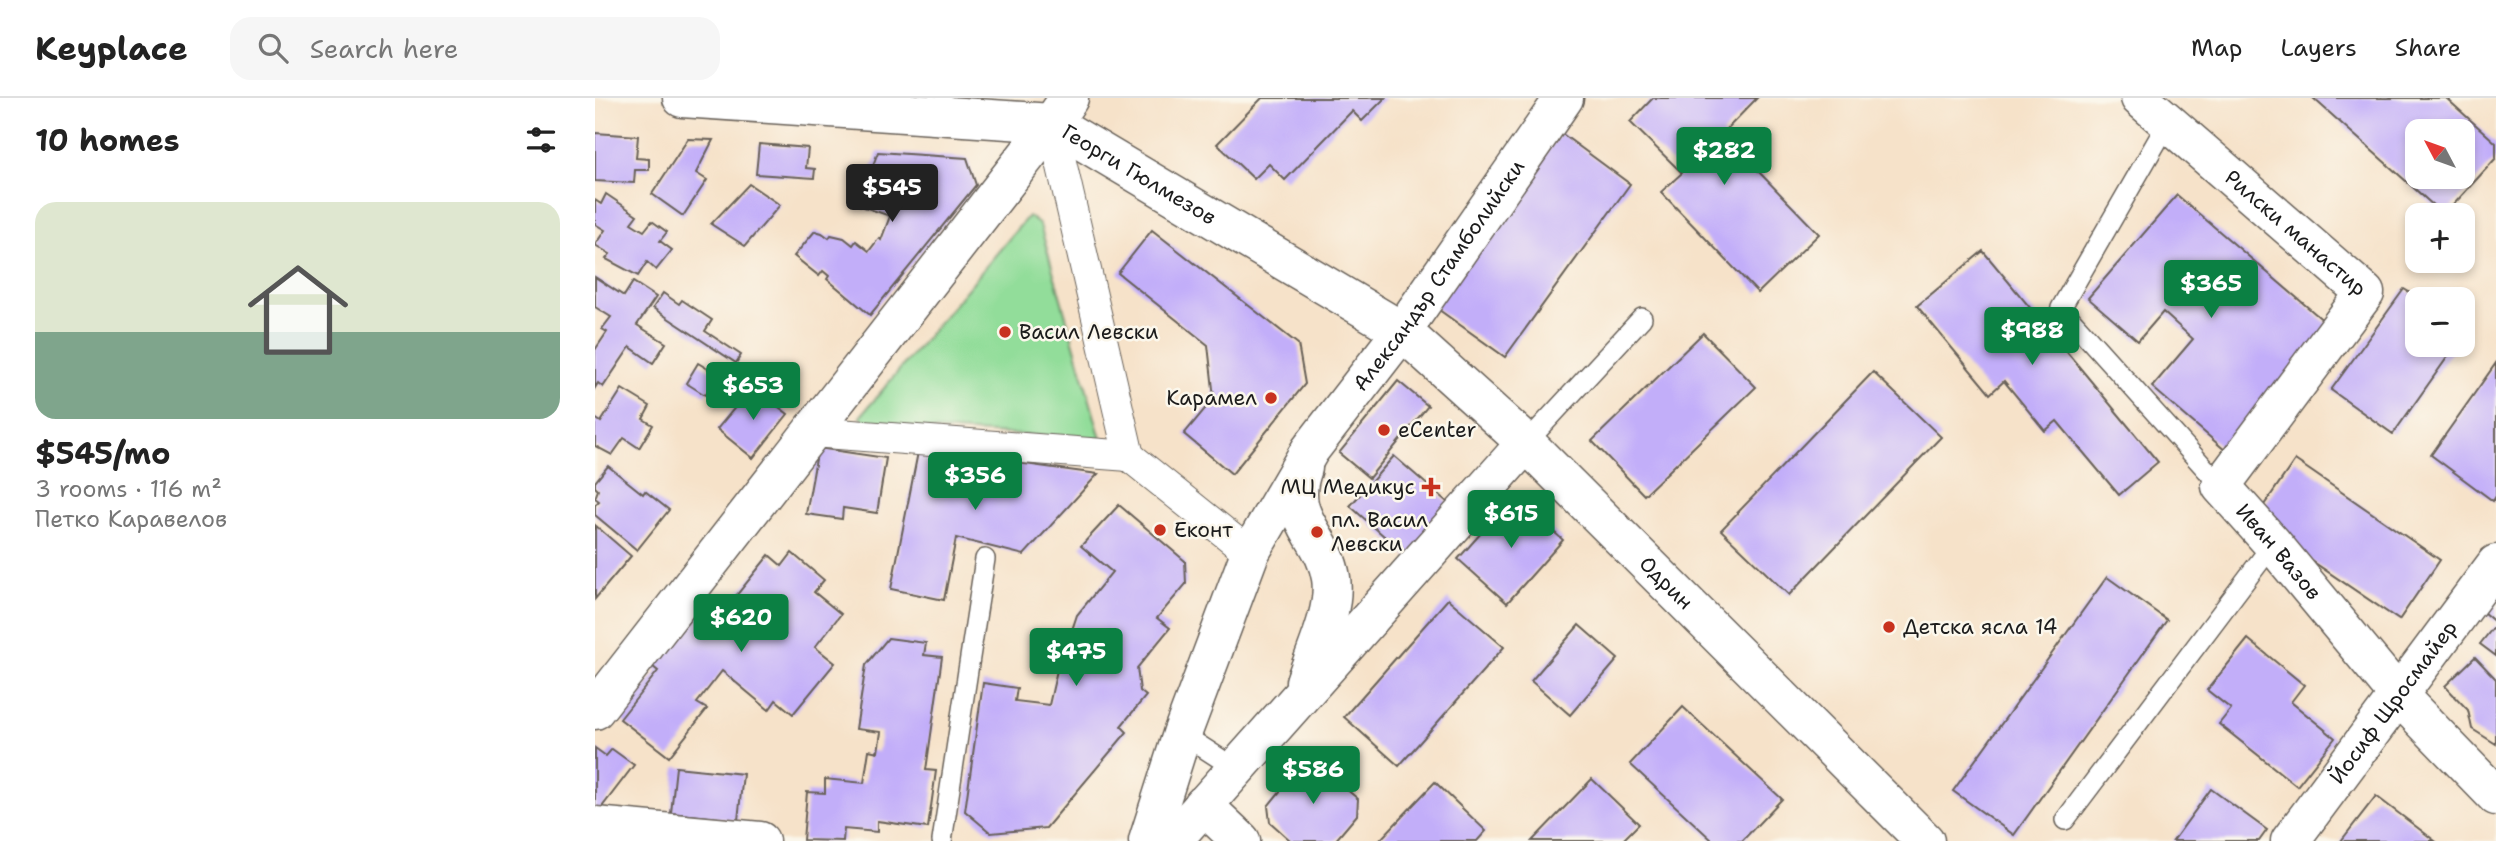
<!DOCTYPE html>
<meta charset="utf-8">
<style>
body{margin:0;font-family:"Shantell Sans",sans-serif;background:#f6f6f6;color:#222;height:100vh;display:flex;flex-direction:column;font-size:26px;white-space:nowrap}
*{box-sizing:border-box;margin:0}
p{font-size:23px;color:#767676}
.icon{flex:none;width:38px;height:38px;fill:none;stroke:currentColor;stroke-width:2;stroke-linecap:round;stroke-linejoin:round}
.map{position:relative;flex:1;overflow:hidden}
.details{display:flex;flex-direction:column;background:#fff;width:595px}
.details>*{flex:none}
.needle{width:46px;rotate:311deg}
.fabs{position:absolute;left:1810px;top:21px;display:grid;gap:14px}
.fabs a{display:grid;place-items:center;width:70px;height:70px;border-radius:14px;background:#fff;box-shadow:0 4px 10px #0003;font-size:35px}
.price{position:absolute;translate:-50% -60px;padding:0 16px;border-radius:7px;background:#0b8043;color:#fff;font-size:23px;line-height:46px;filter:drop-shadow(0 2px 4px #0008)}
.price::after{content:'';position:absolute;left:50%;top:42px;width:21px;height:16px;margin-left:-10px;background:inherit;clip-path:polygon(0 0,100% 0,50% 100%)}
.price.on{background:#222;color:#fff}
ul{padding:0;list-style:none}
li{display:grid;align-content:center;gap:14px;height:371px;padding:0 35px}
li span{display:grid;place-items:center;height:217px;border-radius:21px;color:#555}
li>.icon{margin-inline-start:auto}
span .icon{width:126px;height:126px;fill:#fffc;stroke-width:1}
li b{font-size:30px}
h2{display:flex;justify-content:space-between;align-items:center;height:84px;padding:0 35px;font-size:30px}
header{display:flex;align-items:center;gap:42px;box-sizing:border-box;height:98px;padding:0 35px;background:#fff;border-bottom:2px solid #e0e0e0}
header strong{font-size:33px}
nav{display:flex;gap:38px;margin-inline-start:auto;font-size:24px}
.search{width:490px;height:63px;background:#f6f6f6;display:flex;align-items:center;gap:18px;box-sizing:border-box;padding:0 24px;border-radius:21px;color:#767676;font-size:26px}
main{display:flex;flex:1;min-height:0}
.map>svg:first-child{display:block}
.green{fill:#92dd9a;stroke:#577c5b;stroke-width:2}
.building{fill:#c2aef9;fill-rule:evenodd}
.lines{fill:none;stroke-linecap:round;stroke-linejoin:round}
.service-casing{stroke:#686159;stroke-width:22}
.pedestrian-casing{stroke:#686159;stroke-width:32}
.minor-casing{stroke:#686159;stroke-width:41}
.service{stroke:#fff;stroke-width:19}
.pedestrian{stroke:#fff;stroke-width:30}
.minor{stroke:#fff;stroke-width:38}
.poi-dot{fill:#c8321e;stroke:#fbf7ec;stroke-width:2.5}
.labels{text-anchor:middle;stroke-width:5;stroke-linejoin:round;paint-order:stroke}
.street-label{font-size:21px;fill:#1c1c1c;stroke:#fbf7ec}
.poi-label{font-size:21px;fill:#1c1c1c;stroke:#fbf7ec;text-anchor:start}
</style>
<header>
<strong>Keyplace</strong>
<div class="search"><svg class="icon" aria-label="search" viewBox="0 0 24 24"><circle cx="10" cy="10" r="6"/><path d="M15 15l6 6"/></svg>Search here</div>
<nav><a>Map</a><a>Layers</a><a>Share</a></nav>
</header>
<main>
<section class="details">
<h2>10 homes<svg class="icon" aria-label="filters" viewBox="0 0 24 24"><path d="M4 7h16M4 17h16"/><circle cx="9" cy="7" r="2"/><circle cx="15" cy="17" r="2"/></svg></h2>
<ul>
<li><span style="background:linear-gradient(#dfe7d0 60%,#7fa58c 0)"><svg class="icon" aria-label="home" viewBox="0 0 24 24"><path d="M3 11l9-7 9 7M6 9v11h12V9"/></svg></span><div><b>$545/mo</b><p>3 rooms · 116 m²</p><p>Петко Каравелов</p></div></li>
</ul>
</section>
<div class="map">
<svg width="1901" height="743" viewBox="0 0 1901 743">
<rect width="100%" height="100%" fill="#fbf7ec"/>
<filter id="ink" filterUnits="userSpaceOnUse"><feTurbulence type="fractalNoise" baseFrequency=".0143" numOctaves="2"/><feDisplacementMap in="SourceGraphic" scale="14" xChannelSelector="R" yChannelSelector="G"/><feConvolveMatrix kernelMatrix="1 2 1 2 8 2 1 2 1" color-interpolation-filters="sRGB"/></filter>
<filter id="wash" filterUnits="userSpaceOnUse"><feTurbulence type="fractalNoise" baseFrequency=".00686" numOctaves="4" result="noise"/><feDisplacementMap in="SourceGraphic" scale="28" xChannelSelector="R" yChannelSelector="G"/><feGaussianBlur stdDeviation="1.57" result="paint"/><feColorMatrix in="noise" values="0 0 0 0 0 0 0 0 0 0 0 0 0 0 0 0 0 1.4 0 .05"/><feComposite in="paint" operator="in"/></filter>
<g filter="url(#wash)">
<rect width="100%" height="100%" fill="#f6e2c9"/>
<path class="green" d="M 433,118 L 445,127 L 506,341 L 281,329 L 265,319 Z"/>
<g id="blocks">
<g class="building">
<path d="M 667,0 L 790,0 L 767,23 L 757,13 L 690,82 L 674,66 L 659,81 L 622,46 Z"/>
<path d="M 1058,0 L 1162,0 L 1127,36 L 1224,136 L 1163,195 L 1066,94 L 1087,75 L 1035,24 Z"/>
<path d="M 1718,0 L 1851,0 L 1901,45 L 1901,60 L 1849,117 ZM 1822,33 L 1867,33 L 1867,79 L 1822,79 Z"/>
<path d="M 0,35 L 43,38 L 41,60 L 54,61 L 54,72 L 40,72 L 39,85 L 0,83 Z"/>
<path d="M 966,35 L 1035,86 L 910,259 L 840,209 Z"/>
<path d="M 93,41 L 118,42 L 101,75 L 112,82 L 88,118 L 57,96 Z"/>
<path d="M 164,46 L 213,50 L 211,70 L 220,71 L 219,80 L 161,76 Z"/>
<path d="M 283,54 L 372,60 L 381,87 L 275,217 L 232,181 L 234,178 L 228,173 L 224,178 L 199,158 L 220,133 L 227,135 L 234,140 L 236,137 L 249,140 L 258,147 L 261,143 L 274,153 L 284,140 L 286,142 L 295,118 L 263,107 Z"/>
<path d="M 154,86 L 185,107 L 150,148 L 116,126 Z"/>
<path d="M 11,96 L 42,117 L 36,125 L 49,133 L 57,123 L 72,134 L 65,143 L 77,152 L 61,172 L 52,164 L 43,178 L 11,161 L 15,156 L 0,147 L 10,132 L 0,126 L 0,102 L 6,106 Z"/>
<path d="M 1582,97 L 1737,230 L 1631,353 L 1557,289 L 1598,241 L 1568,214 L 1543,243 L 1493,200 Z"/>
<path d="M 557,132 L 703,246 L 710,286 L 637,376 L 589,336 L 619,300 L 613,247 L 523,175 Z"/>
<path d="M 1388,153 L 1563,364 L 1524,397 L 1462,323 L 1450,333 L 1409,283 L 1395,296 L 1322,208 Z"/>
<path d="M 0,179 L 29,198 L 38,184 L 61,199 L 42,227 L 71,245 L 58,265 L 35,249 L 8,289 L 3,285 L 0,290 L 0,252 L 12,234 L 7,231 L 16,219 L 0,209 Z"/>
<path d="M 1809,191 L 1822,199 L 1822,247 L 1861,247 L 1798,336 L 1736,292 Z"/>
<path d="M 68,195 L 84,206 L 87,202 L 117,222 L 110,233 L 146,257 L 141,265 L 58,210 Z"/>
<path d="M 1108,235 L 1161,289 L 1049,397 L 997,343 Z"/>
<path d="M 103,265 L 123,277 L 110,297 L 91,285 Z"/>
<path d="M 1901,265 L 1901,398 L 1898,403 L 1836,357 Z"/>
<path d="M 1278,274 L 1346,339 L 1194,497 L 1126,432 Z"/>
<path d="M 803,283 L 833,308 L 774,380 L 744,355 Z"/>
<path d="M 157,289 L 193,316 L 158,360 L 122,331 Z"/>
<path d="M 27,291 L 55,308 L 48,321 L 58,327 L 44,350 L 29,340 L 17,357 L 0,348 L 0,320 L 6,324 Z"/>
<path d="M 324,349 L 377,359 L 503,376 L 429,457 L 361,440 L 349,502 L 296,491 Z"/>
<path d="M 223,350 L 291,360 L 282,415 L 248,410 L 247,421 L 211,416 Z"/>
<path d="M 799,358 L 859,410 L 815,461 L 755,408 Z"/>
<path d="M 1700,362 L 1845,462 L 1804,522 L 1658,423 Z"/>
<path d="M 13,368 L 48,396 L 50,393 L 74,412 L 42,452 L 0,417 L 0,407 L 4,403 L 0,400 L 3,392 L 0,389 L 0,384 Z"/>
<path d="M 919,398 L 968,442 L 912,505 L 863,461 Z"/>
<path d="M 524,407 L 590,463 L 591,486 L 562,520 L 575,530 L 542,570 L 545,593 L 551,598 L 526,628 L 532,634 L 451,730 L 396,735 L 370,713 L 388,585 L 422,590 L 420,603 L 454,607 L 468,546 L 476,535 L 482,517 L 517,474 L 486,448 Z"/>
<path d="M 0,427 L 36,458 L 0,501 Z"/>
<path d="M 197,455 L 229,482 L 219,494 L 246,516 L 220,549 L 240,565 L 198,616 L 181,602 L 174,612 L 127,573 L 102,605 L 112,611 L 74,659 L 25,621 L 63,573 L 57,568 L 100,514 L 127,535 L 145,511 L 136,504 L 174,457 L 187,468 Z"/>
<path d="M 1512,479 L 1572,522 L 1419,737 L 1358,693 Z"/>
<path d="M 1901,497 L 1901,525 L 1888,514 Z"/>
<path d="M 853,501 L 909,549 L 804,668 L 749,619 Z"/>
<path d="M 1901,526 L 1901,558 L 1885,546 Z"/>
<path d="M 984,527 L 1023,561 L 975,617 L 936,583 Z"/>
<path d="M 293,540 L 331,545 L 329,557 L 347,559 L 331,672 L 341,673 L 333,730 L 282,723 L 282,734 L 249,731 L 248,743 L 208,742 L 212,694 L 230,695 L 230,681 L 269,685 L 274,652 L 283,654 L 286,634 L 261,631 L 271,567 Z"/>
<path d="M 1653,541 L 1709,587 L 1696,604 L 1740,640 L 1702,688 L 1624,626 L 1636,611 L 1612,592 Z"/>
<path d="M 1880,559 L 1901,581 L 1901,646 L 1877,631 L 1873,612 L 1850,588 Z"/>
<path d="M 1088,609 L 1187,701 L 1147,743 L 1118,743 L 1035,666 Z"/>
<path d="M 0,650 L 11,658 L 17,651 L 39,667 L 0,718 Z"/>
<path d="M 713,659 L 763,701 L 762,717 L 740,743 L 696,743 L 675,724 L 673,708 Z"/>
<path d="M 81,669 L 148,676 L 143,722 L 76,715 Z"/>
<path d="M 997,681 L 1044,726 L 1027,743 L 937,743 Z"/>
<path d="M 840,684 L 891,733 L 882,743 L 784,743 Z"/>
<path d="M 1616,691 L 1672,732 L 1664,743 L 1578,743 Z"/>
<path d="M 1781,698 L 1840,743 L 1746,743 Z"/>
</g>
</g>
</g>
<g filter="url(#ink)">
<use href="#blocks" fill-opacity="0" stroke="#686159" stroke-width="2"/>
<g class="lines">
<g class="service-casing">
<g id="service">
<path d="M 1572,26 L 1466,210 L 1626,388"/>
<path d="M 931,345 L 1047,220"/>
<path d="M 587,636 L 641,671"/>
<path d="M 1470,722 L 1678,446"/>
<path d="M 347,743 L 390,461"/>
</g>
</g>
<g class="pedestrian-casing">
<g id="pedestrian">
<path d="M 217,334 L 534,358 L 457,25"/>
<path d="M 534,358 L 655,455"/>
</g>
</g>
<g class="minor-casing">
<g id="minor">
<path id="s1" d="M 87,0 L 457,25 L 807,233 L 931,345 L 1330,743"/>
<path id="s2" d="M 1545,0 L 1770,195 L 1626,388 L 1678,446 L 1803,597 L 1901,698"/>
<path d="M 708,370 C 689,421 729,436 736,480 C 741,512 720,554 710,584"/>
<path d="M 0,612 L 457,25 L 474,0"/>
<path d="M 608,707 L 646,743"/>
<path d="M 0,728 L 165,743"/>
<path id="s3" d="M 553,743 L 587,636 L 655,455 L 715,352 L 807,233 L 969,0"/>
<path d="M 577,743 L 931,345"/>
<path id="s4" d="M 1695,743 L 1901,466"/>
</g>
</g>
<use href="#service" class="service"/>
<use href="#pedestrian" class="pedestrian"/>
<use href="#minor" class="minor"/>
</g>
</g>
<g class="poi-dot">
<circle cx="410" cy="234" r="7"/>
<circle cx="676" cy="300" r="7"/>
<circle cx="789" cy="332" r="7"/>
<path d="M832.5 378.5h7v7h7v7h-7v7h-7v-7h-7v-7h7z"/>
<circle cx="565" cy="432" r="7"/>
<circle cx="722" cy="434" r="7"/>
<circle cx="1294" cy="529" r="7"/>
</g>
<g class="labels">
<g class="street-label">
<text dy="7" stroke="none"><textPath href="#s1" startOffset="472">Георги Гюлмезов</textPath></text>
<text dy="7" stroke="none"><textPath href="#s2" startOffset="206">Рилски манастир</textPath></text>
<text dy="7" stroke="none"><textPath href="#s3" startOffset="642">Александър Стамболийски</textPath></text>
<text dy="7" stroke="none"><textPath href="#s2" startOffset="626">Иван Вазов</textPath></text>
<text dy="7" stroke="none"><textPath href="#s1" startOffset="1143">Одрин</textPath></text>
<text dy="7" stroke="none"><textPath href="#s4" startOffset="173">Йосиф Щросмайер</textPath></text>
</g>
<g class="poi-label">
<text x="424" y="241">Васил Левски</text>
<text x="662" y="307" text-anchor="end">Карамел</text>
<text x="803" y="339">eCenter</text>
<text x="820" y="396" text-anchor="end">МЦ Медикус</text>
<text x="736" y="429">пл. Васил<tspan x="736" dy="24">Левски</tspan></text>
<text x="579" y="439">Еконт</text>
<text x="1308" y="536">Детска ясла 14</text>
</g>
</g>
</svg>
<div class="fabs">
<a><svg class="needle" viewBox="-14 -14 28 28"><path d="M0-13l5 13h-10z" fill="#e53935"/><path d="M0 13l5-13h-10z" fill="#767676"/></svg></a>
<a>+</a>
<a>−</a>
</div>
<b class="price" style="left:1129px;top:89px">$282</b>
<b class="price on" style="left:297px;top:126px">$545</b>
<b class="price" style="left:1616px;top:222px">$365</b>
<b class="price" style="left:1437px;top:269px">$988</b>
<b class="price" style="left:158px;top:324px">$653</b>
<b class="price" style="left:380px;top:414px">$356</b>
<b class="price" style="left:916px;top:452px">$615</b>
<b class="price" style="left:146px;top:556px">$620</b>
<b class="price" style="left:481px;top:590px">$475</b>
<b class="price" style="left:718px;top:708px">$586</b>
</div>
</main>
